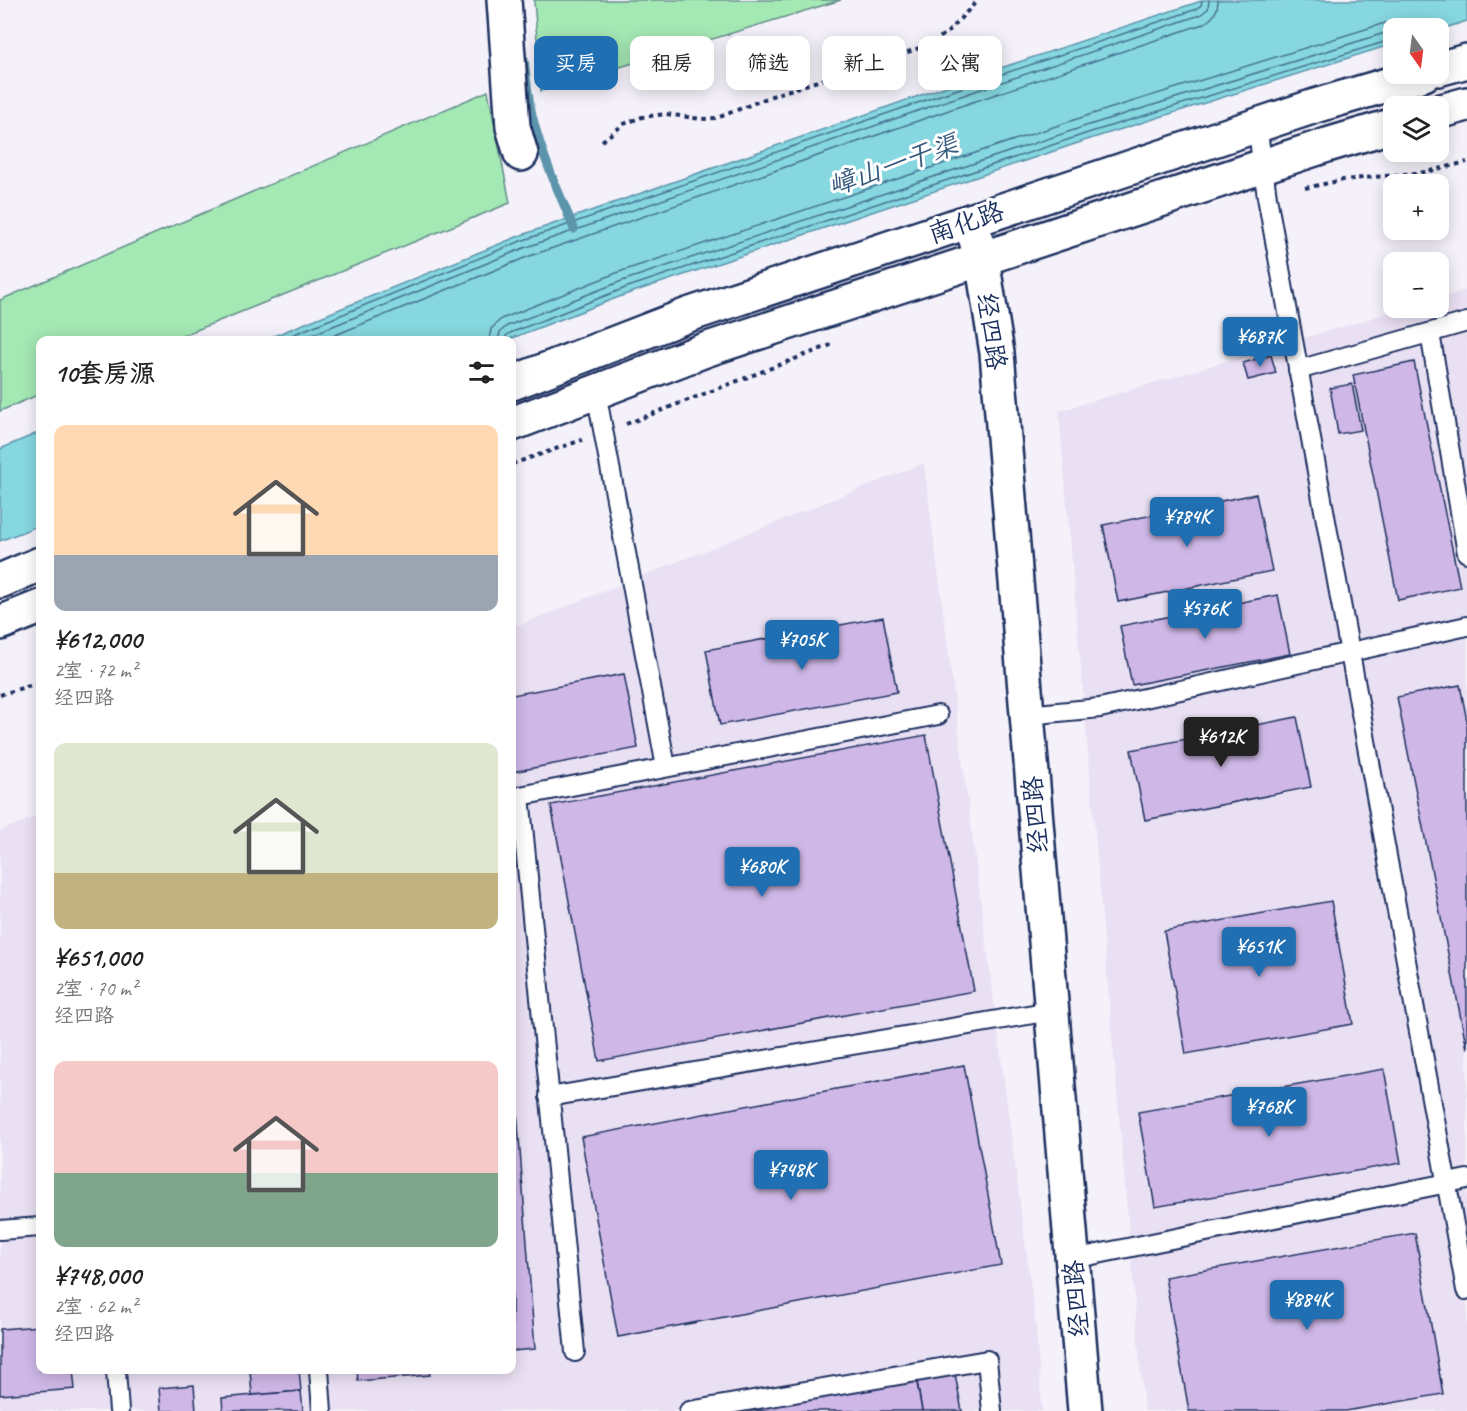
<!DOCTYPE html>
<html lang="zh">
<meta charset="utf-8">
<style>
body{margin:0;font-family:Caveat,"LXGW WenKai TC",sans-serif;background:#f6f6f6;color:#222;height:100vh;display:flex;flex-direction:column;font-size:22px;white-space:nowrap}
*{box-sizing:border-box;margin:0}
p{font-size:20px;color:#767676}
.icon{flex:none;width:33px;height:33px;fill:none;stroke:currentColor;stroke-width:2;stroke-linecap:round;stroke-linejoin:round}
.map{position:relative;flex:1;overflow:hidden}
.sheet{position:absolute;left:36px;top:336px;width:480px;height:1038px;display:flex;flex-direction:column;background:#fff;border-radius:12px;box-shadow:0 3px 15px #0003}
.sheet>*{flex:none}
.hud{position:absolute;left:534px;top:36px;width:570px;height:54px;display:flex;gap:12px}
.needle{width:39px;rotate:166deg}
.controls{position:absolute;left:1383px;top:18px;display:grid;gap:12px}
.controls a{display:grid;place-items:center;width:66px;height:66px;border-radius:12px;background:#fff;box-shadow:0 3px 15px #0003;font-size:30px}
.price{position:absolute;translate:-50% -51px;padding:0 14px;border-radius:6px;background:#1f6fb2;color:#fff;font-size:20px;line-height:39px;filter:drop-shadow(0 2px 3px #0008)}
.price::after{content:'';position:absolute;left:50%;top:36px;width:18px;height:14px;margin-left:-9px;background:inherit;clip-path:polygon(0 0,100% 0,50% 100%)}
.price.selected{background:#222;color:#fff}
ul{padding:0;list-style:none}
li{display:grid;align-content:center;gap:12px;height:318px;padding:0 18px}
li span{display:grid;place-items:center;height:186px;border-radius:12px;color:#555}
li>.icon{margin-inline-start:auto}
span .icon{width:108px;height:108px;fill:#fffc;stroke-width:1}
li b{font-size:26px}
h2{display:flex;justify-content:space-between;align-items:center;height:72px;padding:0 18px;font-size:26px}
.pill{padding:0 21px;border-radius:12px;background:#fff;box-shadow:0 3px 15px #0003;font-size:21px;line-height:54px}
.pill.selected{background:#1f6fb2;color:#fff}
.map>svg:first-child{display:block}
.built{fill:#eae0f4}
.green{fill:#a4e8b4;stroke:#608c89;stroke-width:1.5}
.water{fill:#86d7df;stroke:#5b94ab;stroke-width:1.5}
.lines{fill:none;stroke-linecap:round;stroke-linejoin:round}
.shore{stroke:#467292;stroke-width:1.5}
.stream{stroke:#5b94ab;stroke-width:9}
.building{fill:#cfb8e7;stroke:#1b2f5e;stroke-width:1.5}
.lane-casing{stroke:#1b2f5e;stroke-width:22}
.street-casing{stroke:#1b2f5e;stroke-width:38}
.secondary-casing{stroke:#1b2f5e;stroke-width:38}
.path{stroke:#1b2f5e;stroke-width:4;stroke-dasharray:4.5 4.5;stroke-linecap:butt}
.lane{stroke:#fff;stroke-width:18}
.street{stroke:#fff;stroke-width:33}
.secondary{stroke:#fff;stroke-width:33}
.labels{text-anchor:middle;stroke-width:6;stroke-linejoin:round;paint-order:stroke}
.street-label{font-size:26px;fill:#1b2f5e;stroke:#fff}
.water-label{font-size:27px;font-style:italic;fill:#36597e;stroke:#fff}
</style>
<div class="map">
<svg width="1467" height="1411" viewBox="0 0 1467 1411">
<rect width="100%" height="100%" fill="#f5f1fa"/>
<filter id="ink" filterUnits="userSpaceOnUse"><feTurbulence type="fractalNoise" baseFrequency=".0167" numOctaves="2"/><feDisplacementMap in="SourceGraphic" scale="12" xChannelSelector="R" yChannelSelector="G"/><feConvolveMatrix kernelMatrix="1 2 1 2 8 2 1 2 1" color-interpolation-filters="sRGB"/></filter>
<g filter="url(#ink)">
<g class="built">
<path d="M 1467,290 L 1467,1411 L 1144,1411 L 1059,411 L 1405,308 L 1438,308 L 1439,298 Z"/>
<path d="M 924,463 L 1036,1326 L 1042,1411 L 0,1411 L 0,831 L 40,815 L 40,1370 L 512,1370 L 512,628 Z"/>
</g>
<g class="green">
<path d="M 534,0 L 841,0 L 541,91 Z"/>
<path d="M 488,91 L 510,203 L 172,340 L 40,340 L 40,394 L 0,411 L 0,300 Z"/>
</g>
<g class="water">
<path d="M 1204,0 L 1467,0 L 1467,21 L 1439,30 L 1438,28 L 1394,28 L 1393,44 L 1093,138 L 627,294 L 507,340 L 264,340 L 519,236 L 944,87 Z"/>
<path d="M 40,432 L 40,525 L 0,541 L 0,449 Z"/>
</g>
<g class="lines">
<g class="shore">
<path d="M 280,340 L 521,241 L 946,93 L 1197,9 L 1201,5 L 1202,0"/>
<path d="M 299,340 L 524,248 L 949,100 L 1200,15 L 1208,9 L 1209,0"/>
<path d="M 323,340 L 527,257 L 952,109 L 1203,24 C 1213,19 1218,11 1218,0"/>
<path d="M 489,340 L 491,329 L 501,319 L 619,272 L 1086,116 L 1385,23 L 1398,23 L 1408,28"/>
<path d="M 498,340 L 500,332 L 507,326 L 622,281 L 1089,125 L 1388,32 L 1394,31"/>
<path d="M 505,340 L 506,336 L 510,333 L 625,288 L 1091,132 L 1394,39"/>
</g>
<path class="stream" d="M 524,59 C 526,78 528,97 532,115 C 541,154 559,192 574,229"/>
</g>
<g class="building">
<path d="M 1271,355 L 1276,373 L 1248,380 L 1243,363 Z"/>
<path d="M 1414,362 L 1460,587 L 1398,600 L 1353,375 Z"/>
<path d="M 1352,384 L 1361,430 L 1338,434 L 1330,388 Z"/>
<path d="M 1256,494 L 1272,571 L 1118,602 L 1103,525 Z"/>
<path d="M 1278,595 L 1290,654 L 1132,685 L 1120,626 Z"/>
<path d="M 883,617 L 897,692 L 720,725 L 706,650 Z"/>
<path d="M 624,674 L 638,748 L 512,772 L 512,695 Z"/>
<path d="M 1460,685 L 1467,721 L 1467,1049 L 1397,697 Z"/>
<path d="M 1297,717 L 1311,787 L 1145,820 L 1131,750 Z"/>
<path d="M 926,735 L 974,991 L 599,1061 L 551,805 Z"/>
<path d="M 1331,901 L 1353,1024 L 1186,1054 L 1164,931 Z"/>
<path d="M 512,1045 L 535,1349 L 512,1351 Z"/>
<path d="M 964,1065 L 1001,1265 L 618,1337 L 581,1137 Z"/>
<path d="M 1384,1069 L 1401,1163 L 1155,1207 L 1138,1112 Z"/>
<path d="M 1415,1233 L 1443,1394 L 1346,1411 L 1189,1411 L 1165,1277 Z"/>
<path d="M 40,1326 L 40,1370 L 73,1370 L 75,1389 L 0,1395 L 0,1329 Z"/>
<path d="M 250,1370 L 299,1370 L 301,1391 L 252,1395 Z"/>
<path d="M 357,1370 L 429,1370 L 430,1375 L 358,1381 Z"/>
<path d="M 955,1374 L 962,1411 L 922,1411 L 917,1381 Z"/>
<path d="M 916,1378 L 922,1411 L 739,1411 Z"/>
<path d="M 194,1385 L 196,1411 L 161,1411 L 159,1388 Z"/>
<path d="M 301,1391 L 303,1411 L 223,1411 L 222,1398 Z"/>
</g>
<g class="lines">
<g class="lane-casing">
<g id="lane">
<path d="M 1257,125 L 1267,197 L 1466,1290"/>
<path d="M 1430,333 L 1467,553"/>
<path d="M 1298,370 L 1467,322"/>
<path d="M 596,392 L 666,767"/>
<path d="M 1027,715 L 1100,708 L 1467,626"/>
<path d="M 549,1097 L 1051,1011"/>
<path d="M 0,1230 L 40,1227"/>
<path d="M 1073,1259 L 1467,1179"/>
<path d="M 575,1352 L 520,796 L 938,715"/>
<path d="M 116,1370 L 119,1411"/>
<path d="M 319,1370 L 322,1411"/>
<path d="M 689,1411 L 987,1360 L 992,1411"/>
</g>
</g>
<g class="street-casing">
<path id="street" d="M 504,0 L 513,127 L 521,154"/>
</g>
<g class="secondary-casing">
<g id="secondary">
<path d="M 1438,69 L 1467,61"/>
<path d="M 1438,112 L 1467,104"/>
<path d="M 970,221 L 982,259 L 997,353 L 1085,1411"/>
<path d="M 512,383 L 688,315 L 1315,106 L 1424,74"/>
<path d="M 512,424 L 705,350 L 1327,145 L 1394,125"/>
<path d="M 0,581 L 40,564"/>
<path d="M 0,623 L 40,607"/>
</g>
</g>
<g class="path">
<path d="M 602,141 L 624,124 L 642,117 L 666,114 L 701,119 L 717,118 L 777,94 L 914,50 L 929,44 L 947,33 L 978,0"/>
<path d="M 1305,188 L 1343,180 L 1426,172 L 1467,162"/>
<path d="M 626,424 L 831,345"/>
<path d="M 512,464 L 582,440"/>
<path d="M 0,695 L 40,682"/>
</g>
<use href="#lane" class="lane"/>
<use href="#street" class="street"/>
<use href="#secondary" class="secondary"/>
</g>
</g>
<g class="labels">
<g class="street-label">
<text transform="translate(966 222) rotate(-19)" y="9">南化路</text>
<text transform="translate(992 331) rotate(82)" y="9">经四路</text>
<text transform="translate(1035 815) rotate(-95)" y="9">经四路</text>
<text transform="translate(1076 1299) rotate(-95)" y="9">经四路</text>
</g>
<g class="water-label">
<text transform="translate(893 165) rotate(-19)" y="9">嶂山一干渠</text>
</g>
</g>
</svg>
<div class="controls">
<a><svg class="needle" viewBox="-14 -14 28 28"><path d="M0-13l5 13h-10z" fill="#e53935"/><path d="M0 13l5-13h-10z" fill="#767676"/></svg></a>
<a><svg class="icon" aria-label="layers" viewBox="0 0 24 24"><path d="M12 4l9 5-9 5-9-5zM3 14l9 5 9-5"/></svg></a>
<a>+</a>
<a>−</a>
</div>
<b class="price" style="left:1260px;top:368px">¥687K</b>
<b class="price" style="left:1187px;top:548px">¥784K</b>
<b class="price" style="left:1205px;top:640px">¥576K</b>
<b class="price" style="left:802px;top:671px">¥705K</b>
<b class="price selected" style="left:1221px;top:768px">¥612K</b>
<b class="price" style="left:762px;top:898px">¥680K</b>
<b class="price" style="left:1259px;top:978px">¥651K</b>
<b class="price" style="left:1269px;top:1138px">¥768K</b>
<b class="price" style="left:791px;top:1201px">¥748K</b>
<b class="price" style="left:1307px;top:1331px">¥884K</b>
<div class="hud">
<a class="pill selected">买房</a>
<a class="pill">租房</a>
<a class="pill">筛选</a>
<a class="pill">新上</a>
<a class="pill">公寓</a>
</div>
<section class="sheet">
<h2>10套房源<svg class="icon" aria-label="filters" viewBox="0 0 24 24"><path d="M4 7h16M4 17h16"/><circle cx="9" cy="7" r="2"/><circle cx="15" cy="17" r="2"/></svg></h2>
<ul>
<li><span style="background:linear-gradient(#ffd9b3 70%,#9aa5b1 0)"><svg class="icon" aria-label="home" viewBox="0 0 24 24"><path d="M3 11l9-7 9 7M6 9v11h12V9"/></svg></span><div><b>¥612,000</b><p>2室 · 72 m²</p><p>经四路</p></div></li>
<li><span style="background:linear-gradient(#dfe7d0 70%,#c2b280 0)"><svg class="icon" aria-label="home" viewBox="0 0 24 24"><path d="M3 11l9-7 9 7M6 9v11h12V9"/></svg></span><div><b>¥651,000</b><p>2室 · 70 m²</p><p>经四路</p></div></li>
<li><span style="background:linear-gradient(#f6c9c9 60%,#7fa58c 0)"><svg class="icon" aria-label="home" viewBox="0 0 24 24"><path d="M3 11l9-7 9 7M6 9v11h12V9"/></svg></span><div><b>¥748,000</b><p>2室 · 62 m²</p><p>经四路</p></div></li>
</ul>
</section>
</div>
